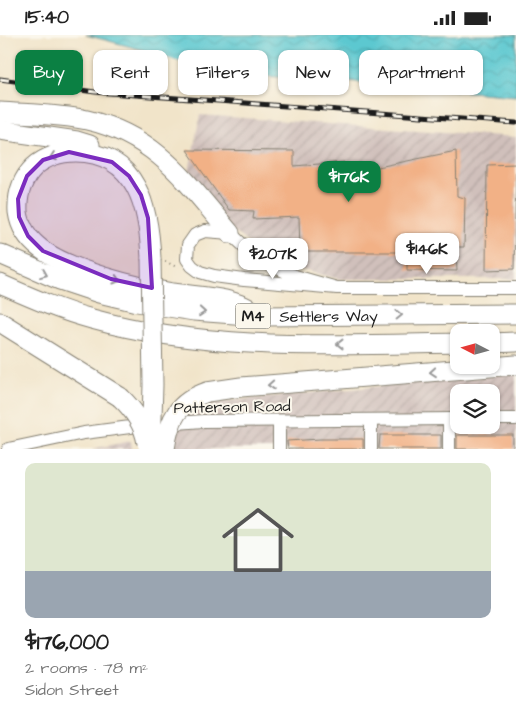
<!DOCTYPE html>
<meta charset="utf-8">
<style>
body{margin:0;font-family:"Architects Daughter",sans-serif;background:#f6f6f6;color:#222;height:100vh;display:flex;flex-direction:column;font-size:19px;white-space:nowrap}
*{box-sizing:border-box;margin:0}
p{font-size:16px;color:#767676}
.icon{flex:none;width:28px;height:28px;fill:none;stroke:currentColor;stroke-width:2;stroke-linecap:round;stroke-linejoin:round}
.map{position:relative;height:414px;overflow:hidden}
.drawer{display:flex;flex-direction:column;background:#fff;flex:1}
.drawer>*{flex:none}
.top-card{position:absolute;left:15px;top:15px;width:486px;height:45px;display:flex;gap:10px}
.needle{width:32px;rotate:276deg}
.tools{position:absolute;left:450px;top:289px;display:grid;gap:10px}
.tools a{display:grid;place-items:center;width:50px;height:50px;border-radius:10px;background:#fff;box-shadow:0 1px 4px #0004;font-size:25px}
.price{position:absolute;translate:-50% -42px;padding:0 11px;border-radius:10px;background:#fff;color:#222;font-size:16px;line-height:32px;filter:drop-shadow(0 1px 2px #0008)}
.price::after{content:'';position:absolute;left:50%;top:30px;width:15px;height:11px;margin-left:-8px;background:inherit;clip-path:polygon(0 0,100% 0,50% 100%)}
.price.active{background:#0b8043;color:#fff}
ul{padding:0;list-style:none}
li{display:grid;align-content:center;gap:10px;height:265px;padding:0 25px}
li+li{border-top:1px solid #e0e0e0}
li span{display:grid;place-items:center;height:155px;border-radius:10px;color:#555}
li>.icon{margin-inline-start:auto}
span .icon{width:90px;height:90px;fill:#fffc;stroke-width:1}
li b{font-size:21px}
.pill{padding:0 18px;border-radius:10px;background:#fff;box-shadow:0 1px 4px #0004;font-size:18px;line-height:45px}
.pill.active{background:#0b8043;color:#fff}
.status{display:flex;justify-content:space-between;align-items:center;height:35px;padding:0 25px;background:#fff;direction:ltr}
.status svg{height:14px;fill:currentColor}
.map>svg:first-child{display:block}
.industrial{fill:url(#industrial-furrows);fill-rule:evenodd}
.water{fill:url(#water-waves);stroke:#3c7276}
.building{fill:#f2b186}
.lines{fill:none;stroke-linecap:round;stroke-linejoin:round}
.minor-casing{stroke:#868072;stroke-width:14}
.highway-casing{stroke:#868072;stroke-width:21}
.path{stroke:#868072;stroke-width:2;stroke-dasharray:1 4;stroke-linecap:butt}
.minor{stroke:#fff;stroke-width:12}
.highway{stroke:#fff;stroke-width:19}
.rail-casing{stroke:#1c1c1c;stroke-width:5}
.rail{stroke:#fbf7ec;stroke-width:3;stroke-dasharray:9;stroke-linecap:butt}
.highway-bridge-casing{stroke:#868072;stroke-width:21;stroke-linecap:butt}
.highway-bridge{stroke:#fff;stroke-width:19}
.oneway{stroke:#999}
.marked{fill:#7b2cbf;fill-opacity:0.2;stroke:#7b2cbf;stroke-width:4;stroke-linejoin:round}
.labels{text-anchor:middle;stroke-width:4;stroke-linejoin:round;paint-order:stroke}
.shield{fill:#fbf7ec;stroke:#5f5e5a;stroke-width:1}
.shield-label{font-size:15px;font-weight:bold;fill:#1c1c1c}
.street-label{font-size:16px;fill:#1c1c1c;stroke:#fbf7ec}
</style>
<div class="status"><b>15:40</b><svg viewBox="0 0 49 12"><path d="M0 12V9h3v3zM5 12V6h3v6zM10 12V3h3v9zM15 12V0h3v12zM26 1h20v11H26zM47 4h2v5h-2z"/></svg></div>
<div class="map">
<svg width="516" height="414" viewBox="0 0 516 414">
<defs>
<pattern id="industrial-furrows" width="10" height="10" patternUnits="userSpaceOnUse" patternTransform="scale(1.25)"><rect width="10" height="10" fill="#d0c0bb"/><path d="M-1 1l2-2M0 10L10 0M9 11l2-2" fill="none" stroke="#b2a4a0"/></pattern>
<pattern id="water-waves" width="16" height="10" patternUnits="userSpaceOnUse" patternTransform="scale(1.25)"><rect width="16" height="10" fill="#5bc8d0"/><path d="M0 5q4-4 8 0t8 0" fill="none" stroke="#4fabb2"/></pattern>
</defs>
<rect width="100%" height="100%" fill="#fbf7ec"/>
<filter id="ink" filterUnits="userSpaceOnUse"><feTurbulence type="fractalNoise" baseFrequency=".02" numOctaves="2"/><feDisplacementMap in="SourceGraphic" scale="10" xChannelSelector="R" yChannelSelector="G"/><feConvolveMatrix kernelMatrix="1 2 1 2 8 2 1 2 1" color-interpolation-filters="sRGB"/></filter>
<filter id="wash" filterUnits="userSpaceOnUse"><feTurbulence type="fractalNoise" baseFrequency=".0096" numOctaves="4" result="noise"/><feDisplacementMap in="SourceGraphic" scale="20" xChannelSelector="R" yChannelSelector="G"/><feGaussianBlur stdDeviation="1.12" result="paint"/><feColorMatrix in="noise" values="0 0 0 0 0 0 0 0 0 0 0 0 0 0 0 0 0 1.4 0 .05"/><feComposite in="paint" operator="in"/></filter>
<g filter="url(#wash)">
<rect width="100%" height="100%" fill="#f1e4c9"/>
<g class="industrial">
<path d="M 200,80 L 516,102 L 516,244 L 339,244 L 299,234 L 269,222 L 229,194 L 188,142 Z"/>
<path d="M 516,338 L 516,414 L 173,414 L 173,407 L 187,376 L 195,369 ZM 459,358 L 491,358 L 491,390 L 459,390 Z"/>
<path d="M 131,406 L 132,414 L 91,414 Z"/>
</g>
<path class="water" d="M 86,0 L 516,0 L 516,61 L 345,46 L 261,41 L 198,32 L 143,15 Z"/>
<g id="blocks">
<g class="building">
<path d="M 187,115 L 294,116 L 294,131 L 344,127 L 344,139 L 456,116 L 457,161 L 465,163 L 464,212 L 456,212 L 457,236 L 407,235 L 407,217 L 300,217 L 299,182 L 253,184 L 254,176 L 229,175 Z"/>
<path d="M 516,129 L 514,234 L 486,235 L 487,130 Z"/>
<path d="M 380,400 L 441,400 L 441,414 L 379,414 Z"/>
<rect x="457" y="400" width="56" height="14"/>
<path d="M 320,404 L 363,404 L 363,414 L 288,414 L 287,406 Z"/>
</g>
</g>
</g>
<g filter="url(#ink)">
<use href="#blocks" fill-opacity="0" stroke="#868072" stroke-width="1"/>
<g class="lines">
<g class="minor-casing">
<g id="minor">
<path d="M 337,253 L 295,241 L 271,230 L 255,221 L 230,198 L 205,196 L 195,200 L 188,210 L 187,224 L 192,231 L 200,237 L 214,241 L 244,245 L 337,253 L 516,253"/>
<path d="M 449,384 L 449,414"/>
<path d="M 491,384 L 516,384"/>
<path d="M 371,385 L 371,414"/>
<path d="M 8,414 L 84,398 L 138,391 L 203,386 L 459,384"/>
<path d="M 279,414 L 279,386"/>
</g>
</g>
<g class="highway-casing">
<g id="highway">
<path d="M 0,77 C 29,79 59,79 87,85 C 157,101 187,148 230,198"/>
<path d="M 0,95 L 77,106 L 90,110"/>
<path id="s1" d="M 0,219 L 60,245 L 99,258 L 137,267 L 194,276 L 261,281 L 516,279"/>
<path d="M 151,224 C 149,174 138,118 76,117 C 61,117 45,122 34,132 C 22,144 17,160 18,177 C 20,192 29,205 41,214 C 70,236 137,252 173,258 C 202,262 232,261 256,278"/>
<path d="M 0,249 C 30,262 61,276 92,284 C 211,317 337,310 459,308"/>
<path d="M 0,287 L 120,362"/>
<path d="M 491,308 L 516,307"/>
<path d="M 207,357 L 241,352 L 516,330"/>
</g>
</g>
<path class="path" d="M 165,226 L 178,233"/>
<use href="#minor" class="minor"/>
<use href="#highway" class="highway"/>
<g class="rail-casing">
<path id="rail" d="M 0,44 L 95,57 L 516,88"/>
</g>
<use href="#rail" class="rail"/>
<g class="highway-bridge-casing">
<g id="highway-bridge">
<path d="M 120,362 C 134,375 144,389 147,408"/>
<path d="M 151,414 L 153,350 L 151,224"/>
<path d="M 165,414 C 169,384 178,367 207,357"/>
</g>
</g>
<use href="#highway-bridge" class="highway-bridge"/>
</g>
<defs><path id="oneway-chevron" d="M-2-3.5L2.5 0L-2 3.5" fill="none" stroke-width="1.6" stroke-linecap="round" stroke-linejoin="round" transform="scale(1.25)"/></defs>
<g class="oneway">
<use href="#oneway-chevron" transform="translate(53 122) rotate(160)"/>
<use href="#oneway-chevron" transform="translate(44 239) rotate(22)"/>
<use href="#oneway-chevron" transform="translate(117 245) rotate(16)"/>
<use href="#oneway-chevron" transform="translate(202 277) rotate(5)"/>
<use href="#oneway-chevron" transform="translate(399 280) rotate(-1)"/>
<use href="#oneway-chevron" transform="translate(340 309) rotate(180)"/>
<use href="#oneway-chevron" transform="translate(433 337) rotate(175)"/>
<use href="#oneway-chevron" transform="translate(271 350) rotate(176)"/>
</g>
</g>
<path class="marked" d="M 69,117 L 112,127 L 129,141 L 141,160 L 148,183 L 152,253 L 111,244 L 43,216 L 28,201 L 19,182 L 18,164 L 27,141 L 43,125 Z"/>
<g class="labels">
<rect class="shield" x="235.5" y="268.5" width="35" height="25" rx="4"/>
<g class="shield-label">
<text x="253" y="286">M4</text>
</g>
<g class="street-label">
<text dy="6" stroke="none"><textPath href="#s1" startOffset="338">Settlers Way</textPath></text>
<text transform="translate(232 371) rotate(-1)" y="6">Patterson Road</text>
</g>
</g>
</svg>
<div class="tools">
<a><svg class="needle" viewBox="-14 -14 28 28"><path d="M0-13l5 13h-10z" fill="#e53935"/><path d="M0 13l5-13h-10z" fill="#767676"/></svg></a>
<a><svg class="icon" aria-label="layers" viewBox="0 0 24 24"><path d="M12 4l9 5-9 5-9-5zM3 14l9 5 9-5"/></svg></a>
</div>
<b class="price active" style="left:349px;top:168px">$176K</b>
<b class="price" style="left:427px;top:240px">$146K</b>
<b class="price" style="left:273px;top:245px">$207K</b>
<div class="top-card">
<a class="pill active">Buy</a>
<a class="pill">Rent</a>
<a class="pill">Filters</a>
<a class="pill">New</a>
<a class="pill">Apartment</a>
</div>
</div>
<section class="drawer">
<ul>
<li><span style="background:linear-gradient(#dfe7d0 70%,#9aa5b1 0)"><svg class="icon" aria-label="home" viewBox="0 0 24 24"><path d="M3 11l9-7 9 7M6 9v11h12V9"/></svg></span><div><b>$176,000</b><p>2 rooms · 78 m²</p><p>Sidon Street</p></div></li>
</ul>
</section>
